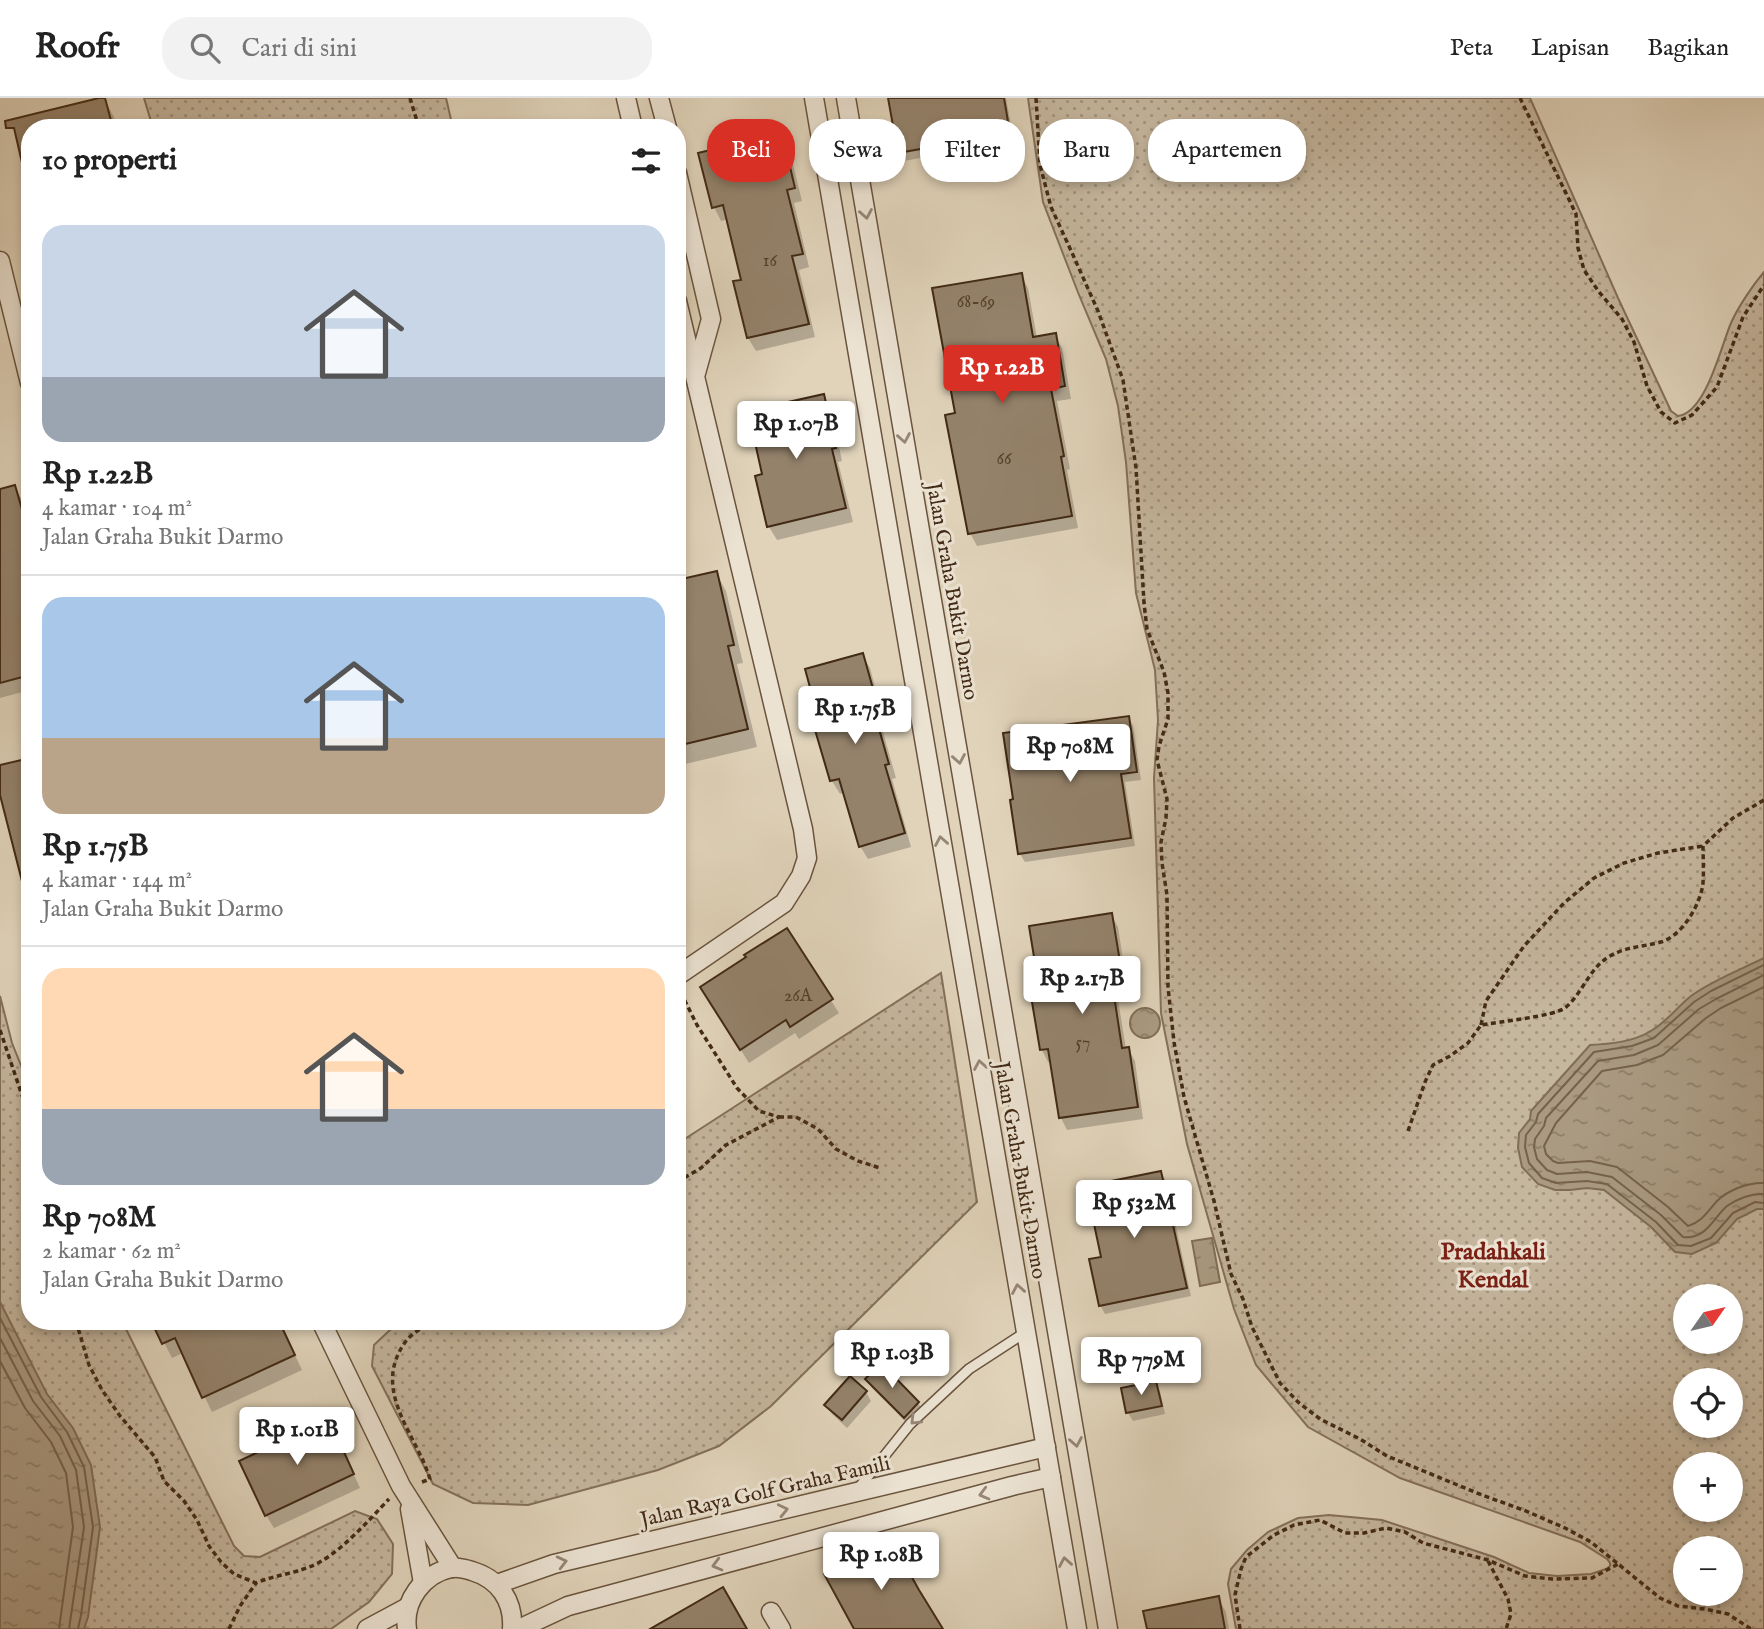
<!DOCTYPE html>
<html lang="id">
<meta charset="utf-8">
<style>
body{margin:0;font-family:"IM FELL English",serif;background:#f2f2f2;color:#222;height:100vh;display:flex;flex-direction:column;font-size:26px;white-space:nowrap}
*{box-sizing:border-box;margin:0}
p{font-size:23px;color:#767676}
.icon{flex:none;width:38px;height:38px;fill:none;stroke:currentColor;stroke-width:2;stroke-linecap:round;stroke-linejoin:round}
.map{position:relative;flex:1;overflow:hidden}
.drawer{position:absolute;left:21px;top:21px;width:665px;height:1211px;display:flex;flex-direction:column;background:#fff;border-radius:28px;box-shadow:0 4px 10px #0003}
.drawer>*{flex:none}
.hud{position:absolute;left:707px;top:21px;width:665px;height:63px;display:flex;gap:14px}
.needle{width:46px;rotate:56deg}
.tools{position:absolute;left:1673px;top:1186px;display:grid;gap:14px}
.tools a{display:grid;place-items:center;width:70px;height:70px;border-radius:50%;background:#fff;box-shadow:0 4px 10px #0003;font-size:35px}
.price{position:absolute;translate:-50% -60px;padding:0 16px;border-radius:7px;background:#fff;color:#222;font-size:23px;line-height:46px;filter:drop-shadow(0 2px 4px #0008)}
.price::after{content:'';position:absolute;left:50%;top:42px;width:21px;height:16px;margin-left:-10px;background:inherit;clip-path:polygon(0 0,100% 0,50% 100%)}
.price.on{background:#d93025;color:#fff}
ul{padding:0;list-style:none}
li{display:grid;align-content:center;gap:14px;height:371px;padding:0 21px}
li+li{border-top:2px solid #e0e0e0}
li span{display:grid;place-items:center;height:217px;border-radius:21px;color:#555}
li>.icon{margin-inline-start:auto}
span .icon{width:126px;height:126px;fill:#fffc;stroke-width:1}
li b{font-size:30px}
h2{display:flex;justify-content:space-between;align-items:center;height:84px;padding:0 21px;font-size:30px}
.tag{padding:0 24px;border-radius:28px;background:#fff;box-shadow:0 4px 10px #0003;font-size:24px;line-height:63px}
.tag.on{background:#d93025;color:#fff}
header{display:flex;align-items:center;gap:42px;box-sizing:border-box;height:98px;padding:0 35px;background:#fff;border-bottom:2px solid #e0e0e0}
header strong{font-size:33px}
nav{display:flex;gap:38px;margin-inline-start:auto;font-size:24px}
.search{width:490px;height:63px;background:#f2f2f2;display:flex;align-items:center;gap:18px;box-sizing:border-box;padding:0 24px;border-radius:28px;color:#767676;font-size:26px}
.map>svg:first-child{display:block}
.grass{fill:url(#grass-dots);stroke:#84705a;stroke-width:2;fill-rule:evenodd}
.water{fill:url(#water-ripples);stroke:#806d56;stroke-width:2}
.shadow{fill:#0003}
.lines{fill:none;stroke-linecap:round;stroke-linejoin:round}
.shore{stroke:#76624c;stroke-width:2}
.building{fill:#94826b;stroke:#422a15;stroke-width:2}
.lane-casing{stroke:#6a543e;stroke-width:12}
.street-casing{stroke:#6a543e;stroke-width:21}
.path{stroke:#422a15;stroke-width:3.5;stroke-dasharray:5 3.5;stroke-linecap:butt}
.lane{stroke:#ebe2d2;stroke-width:9}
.street{stroke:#ebe2d2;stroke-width:18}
.oneway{stroke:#968674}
.labels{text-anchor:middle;stroke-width:6;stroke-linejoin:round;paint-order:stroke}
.number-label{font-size:18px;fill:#56402a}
.street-label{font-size:21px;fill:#422a15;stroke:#ebe2d2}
.quarter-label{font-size:24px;font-weight:bold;fill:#7a1f14;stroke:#ebe2d2}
</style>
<header>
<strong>Roofr</strong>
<div class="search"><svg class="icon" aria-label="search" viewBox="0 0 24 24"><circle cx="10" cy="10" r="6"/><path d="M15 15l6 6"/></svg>Cari di sini</div>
<nav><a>Peta</a><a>Lapisan</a><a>Bagikan</a></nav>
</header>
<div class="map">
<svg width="1764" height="1531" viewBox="0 0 1764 1531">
<defs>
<pattern id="grass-dots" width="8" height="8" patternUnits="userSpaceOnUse" patternTransform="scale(1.75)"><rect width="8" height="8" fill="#c5b69e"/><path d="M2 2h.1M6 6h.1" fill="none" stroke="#a29480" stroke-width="1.8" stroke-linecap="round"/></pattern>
<pattern id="water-ripples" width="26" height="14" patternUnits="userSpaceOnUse" patternTransform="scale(1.75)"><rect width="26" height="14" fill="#aa9a82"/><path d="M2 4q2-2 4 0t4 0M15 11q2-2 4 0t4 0" fill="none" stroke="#8c7e69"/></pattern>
</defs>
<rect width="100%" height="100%" fill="#e0d3ba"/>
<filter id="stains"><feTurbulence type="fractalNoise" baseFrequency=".00286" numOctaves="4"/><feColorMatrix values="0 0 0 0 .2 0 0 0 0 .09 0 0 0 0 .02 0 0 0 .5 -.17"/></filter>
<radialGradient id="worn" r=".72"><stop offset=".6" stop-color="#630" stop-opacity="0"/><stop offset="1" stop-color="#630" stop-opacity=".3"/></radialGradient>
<g class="grass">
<path d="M 144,0 L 446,0 L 453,30 L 153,30 Z"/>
<path d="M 1028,0 L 1530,0 L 1618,200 L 1671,313 L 1678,318 C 1706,315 1721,248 1731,225 C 1738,209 1753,187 1764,174 L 1764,1531 L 1236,1531 L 1228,1486 L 1231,1471 L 1247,1452 L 1268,1434 L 1298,1420 L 1329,1417 L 1382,1422 L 1494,1459 L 1529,1475 L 1557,1478 L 1591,1476 L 1606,1471 L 1610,1468 L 1610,1465 L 1607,1461 L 1580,1444 L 1400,1380 L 1308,1329 L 1256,1267 L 1234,1211 L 1187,1046 L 1161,915 L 1154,680 L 1158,622 L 1155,572 L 1136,495 L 1126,364 L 1118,308 L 1106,261 L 1079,197 L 1043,104 ZM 1685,1199 L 1731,1199 L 1731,1244 L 1685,1244 ZM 1685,1283 L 1731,1283 L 1731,1328 L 1685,1328 ZM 1685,1367 L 1731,1367 L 1731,1412 L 1685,1412 ZM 1685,1451 L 1731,1451 L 1731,1496 L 1685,1496 Z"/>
<path d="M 941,875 L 977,1104 L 771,1308 L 719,1348 L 658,1372 L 528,1407 L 473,1405 L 433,1386 L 372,1268 L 374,1247 L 391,1231 L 404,1223 L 677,1223 L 677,1046 Z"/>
<path d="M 0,898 L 12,945 L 30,990 L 30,1223 L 122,1223 L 234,1448 L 244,1458 L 260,1459 L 355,1413 L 377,1421 L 393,1446 L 392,1476 L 369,1504 L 331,1531 L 0,1531 Z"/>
</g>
<g class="water">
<path d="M 1764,860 L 1764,1111 L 1757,1111 L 1737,1121 L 1716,1145 L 1692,1156 L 1675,1154 L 1651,1129 L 1604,1092 L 1587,1090 L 1570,1092 L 1555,1092 L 1538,1086 L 1522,1069 L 1518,1050 L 1519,1035 L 1530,1021 L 1531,1013 L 1590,947 C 1610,946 1632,944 1649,934 C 1665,926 1677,909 1691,898 C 1713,882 1740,872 1764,860 Z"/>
<circle cx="1145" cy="925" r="15"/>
<path d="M 1212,1140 L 1220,1184 L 1200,1188 L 1192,1143 Z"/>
<path d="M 0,1204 L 47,1296 L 73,1330 L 91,1367 L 100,1429 L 88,1519 L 84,1531 L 0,1531 Z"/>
</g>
<g class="shadow">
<path d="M 898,0 L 1006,0 L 1014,43 L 904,63 L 899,54 Z"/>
<path d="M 104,1 L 114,19 L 117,30 L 30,30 L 30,88 L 14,23 Z"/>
<path d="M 781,37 L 789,50 L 802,103 L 794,105 L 809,169 L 799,172 L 815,239 L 756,253 L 748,240 L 735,185 L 743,183 L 728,121 L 721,123 L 714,109 Z"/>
<path d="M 1021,177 L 1028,190 L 1037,240 L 1055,237 L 1062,250 L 1071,301 L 1057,303 L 1070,371 L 1067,372 L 1078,430 L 977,448 L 970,435 L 957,316 Z"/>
<path d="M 823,298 L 831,311 L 842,363 L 838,364 L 853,424 L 777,442 L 769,429 L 757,379 L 764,377 Z"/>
<path d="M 677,375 L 686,409 L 677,411 Z"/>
<path d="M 15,389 L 22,402 L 30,429 L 30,592 L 0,600 L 0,392 Z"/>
<path d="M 716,475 L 726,493 L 743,565 L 737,566 L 757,649 L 677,668 L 677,484 Z"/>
<path d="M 862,557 L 870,570 L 883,618 L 879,620 L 896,680 L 892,681 L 911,749 L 868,761 L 860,748 L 845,694 L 840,696 L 832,683 L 818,633 L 824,631 Z"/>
<path d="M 1128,620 L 1133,628 L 1141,682 L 1125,684 L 1135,748 L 1025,764 L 1020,756 Z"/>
<path d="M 30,662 L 30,804 L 0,689 L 0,669 Z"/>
<path d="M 1111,817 L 1118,829 L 1126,881 L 1115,883 L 1126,951 L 1128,951 L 1135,963 L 1143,1021 L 1067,1032 L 1061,1020 L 1052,963 L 1048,964 L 1042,952 L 1042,898 Z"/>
<path d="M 786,832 L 839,915 L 799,941 L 795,935 L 749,965 L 710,903 Z"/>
<path d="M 1161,1075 L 1166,1083 L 1191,1198 L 1105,1216 L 1100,1207 L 1103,1160 Z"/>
<path d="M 153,1223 L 279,1223 L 302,1272 L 212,1314 L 183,1255 L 172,1260 Z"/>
<path d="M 867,1282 L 918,1305 L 923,1313 L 909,1327 L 872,1290 Z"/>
<path d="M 1156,1285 L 1160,1293 L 1165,1316 L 1133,1323 L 1128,1315 L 1123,1292 Z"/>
<path d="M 866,1294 L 871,1303 L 847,1330 L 832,1316 L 827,1308 Z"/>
<path d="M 336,1337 L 360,1390 L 274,1430 L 266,1417 Z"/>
<path d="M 1218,1500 L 1226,1514 L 1229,1531 L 1149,1531 Z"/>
</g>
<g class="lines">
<g class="shore">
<path d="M 1764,867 L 1711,893 L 1694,904 L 1654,940 L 1632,948 L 1594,954 L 1538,1016 L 1536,1024 L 1526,1037 L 1525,1049 L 1529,1065 L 1542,1080 L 1556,1085 L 1587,1083 L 1607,1086 L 1656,1124 L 1678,1147 L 1691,1148 L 1711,1140 L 1733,1115 L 1755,1104 L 1764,1105"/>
<path d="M 1764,877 L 1716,901 L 1699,911 L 1658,947 L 1634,957 L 1598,963 L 1546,1020 L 1544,1028 L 1535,1041 L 1534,1049 L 1537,1061 L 1547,1072 L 1557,1076 L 1587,1074 L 1612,1079 L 1661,1117 L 1683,1139 C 1706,1142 1713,1120 1727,1108 C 1737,1101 1752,1095 1764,1096"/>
<path d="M 1764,889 L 1721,910 L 1706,920 L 1663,957 L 1637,967 L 1602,973 L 1556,1025 L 1544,1048 L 1546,1056 L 1553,1063 L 1558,1065 L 1590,1063 L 1617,1069 L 1668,1109 L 1688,1128 C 1702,1124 1707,1114 1717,1103 C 1728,1092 1749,1084 1764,1085"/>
<path d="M 0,1220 L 41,1299 L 67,1334 L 84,1369 L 93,1429 L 81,1517 L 78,1531"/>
<path d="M 0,1240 L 33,1303 L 60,1338 L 76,1372 L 84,1429 L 69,1531"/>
<path d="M 0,1263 L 25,1310 L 51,1344 L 66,1375 L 73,1429 L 59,1531"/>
</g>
</g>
<g class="building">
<path d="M 99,0 L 105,0 L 113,30 L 30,30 L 30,68 L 23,69 L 14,30 L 6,30 L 5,23 Z"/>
<path d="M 888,0 L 1004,0 L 1010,35 L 898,55 Z"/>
<path d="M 782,35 L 795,90 L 787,92 L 803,156 L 792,158 L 809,226 L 747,240 L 733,183 L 741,182 L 723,107 L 712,110 L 698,55 Z"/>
<path d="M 1022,175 L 1033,239 L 1056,235 L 1065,288 L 1051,291 L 1064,358 L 1061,359 L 1072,418 L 968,436 L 945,317 L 955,315 L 932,190 Z"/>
<path d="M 824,296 L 836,350 L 832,351 L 846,410 L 767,429 L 755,378 L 762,376 L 748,313 Z"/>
<path d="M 15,387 L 30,439 L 30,446 L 24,448 L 30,469 L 30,577 L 0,585 L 0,391 Z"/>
<path d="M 717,473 L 734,547 L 728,548 L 748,631 L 677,648 L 677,482 Z"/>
<path d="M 863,555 L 877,605 L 872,606 L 889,666 L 885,667 L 905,735 L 859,749 L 839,681 L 830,683 L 815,632 L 821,630 L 805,571 Z"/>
<path d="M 1129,618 L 1137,674 L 1121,676 L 1131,740 L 1018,756 L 1010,702 L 1013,701 L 1003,635 Z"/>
<path d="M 30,660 L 30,790 L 24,791 L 0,697 L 0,667 Z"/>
<path d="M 1112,815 L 1121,870 L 1110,871 L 1122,950 L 1129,949 L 1138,1009 L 1059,1020 L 1048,951 L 1040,952 L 1031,898 L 1040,896 L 1029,828 Z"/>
<path d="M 787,830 L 833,901 L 790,929 L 786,922 L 740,952 L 700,889 L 746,859 L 744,857 Z"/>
<path d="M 1161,1073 L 1187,1190 L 1099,1208 L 1089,1161 L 1101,1159 L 1086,1088 Z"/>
<path d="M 151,1223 L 279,1223 L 295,1257 L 202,1300 L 175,1240 L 162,1246 Z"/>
<path d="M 881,1265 L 919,1304 L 904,1320 L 865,1281 Z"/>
<path d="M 850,1278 L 867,1293 L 842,1322 L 824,1307 Z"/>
<path d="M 1156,1283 L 1162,1308 L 1126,1315 L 1121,1290 Z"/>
<path d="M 329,1321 L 354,1376 L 265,1418 L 239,1363 Z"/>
<path d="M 890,1440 L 919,1492 L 943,1531 L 854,1531 L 824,1476 Z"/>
<path d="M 723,1489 L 747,1531 L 650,1531 Z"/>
<path d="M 1219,1498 L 1225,1531 L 1147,1531 L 1143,1513 Z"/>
</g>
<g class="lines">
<g class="lane-casing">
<path id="lane" d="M 857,1392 L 910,1326 L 969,1271 L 1026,1234"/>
</g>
<g class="street-casing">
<g id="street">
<path d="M 626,0 L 633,30"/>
<path d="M 659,0 L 667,30"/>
<path d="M 814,0 L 1077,1531"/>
<path d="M 846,0 L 1108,1531"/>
<path d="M 677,75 L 711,221 L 696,275"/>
<path d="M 0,163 L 30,285"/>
<path d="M 677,203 L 803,731 L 807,760 L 801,778 L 784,805 L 677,878"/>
<path d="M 321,1223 L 401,1388 L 453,1470"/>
<path d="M 410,1411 L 423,1485"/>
<path d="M 497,1486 L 554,1466 L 1046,1349"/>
<path d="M 771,1514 L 781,1531"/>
<path d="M 367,1531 L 408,1509"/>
<path d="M 407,1531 C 403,1503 423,1476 451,1470 C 458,1469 466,1471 472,1473 C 499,1481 514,1503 512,1531"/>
<path d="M 519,1531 L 568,1508 L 1012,1388 L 1051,1379"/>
</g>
</g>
<g class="path">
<path d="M 410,0 L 419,30"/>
<path d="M 1036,0 L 1040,67 L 1051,109 L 1073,157 L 1098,213 L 1123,282 L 1136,370 L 1144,505 L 1147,531 L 1164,574 L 1168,595 L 1168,621 L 1159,648 L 1157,662 L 1167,701 L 1166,720 L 1161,744 L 1162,765 L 1167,797 L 1168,889 L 1174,944 L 1184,999 L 1214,1103 L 1231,1176 L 1243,1201 L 1252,1229 L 1280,1285 L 1298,1304 L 1320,1321 L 1360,1341 L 1387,1358 L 1482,1397 L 1526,1413 L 1565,1430 L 1591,1444 L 1660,1500 L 1678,1508 L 1705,1511 L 1728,1516 L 1751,1531"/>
<path d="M 1520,0 L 1576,116 L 1578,150 L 1584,172 L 1599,194 L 1622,221 L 1634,244 L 1647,288 L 1661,314 L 1675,325 L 1692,317 L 1717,289 L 1743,219 L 1764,187"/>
<path d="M 1481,927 L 1486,903 L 1524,848 L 1564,805 L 1594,780 L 1624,765 L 1658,755 L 1703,748"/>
<path d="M 0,932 L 30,1021"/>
<path d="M 779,1019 L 796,1019 L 818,1031 L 836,1051 L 858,1063 L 880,1070"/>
<path d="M 1408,1033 L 1425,984 L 1433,967 L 1450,958 L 1468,945 L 1481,927 C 1498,924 1554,918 1565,910 C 1583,895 1589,870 1610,858 C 1628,848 1643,849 1661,844 C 1682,838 1701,806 1703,785 C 1704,773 1703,760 1703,748 L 1733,720 L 1764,702"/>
<path d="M 677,1084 L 701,1070 L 726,1047 L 779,1019 L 759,1013 L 737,990 L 697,927 L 681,895"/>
<path d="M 76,1223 L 89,1267 L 102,1292 L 120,1318 L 155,1359 L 164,1383 L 184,1403 L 197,1422 L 209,1448 L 221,1464 L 234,1476 L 256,1485 C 275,1477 292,1476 309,1469 C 336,1460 369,1422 389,1401"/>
<path d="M 422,1384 L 430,1381 C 416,1335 370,1292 406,1243 C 412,1235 424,1229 432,1223"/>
<path d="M 1488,1463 L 1508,1501 L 1511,1516 L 1506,1531"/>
<path d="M 229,1531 L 240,1508 L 256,1485"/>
<path d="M 1240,1531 L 1235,1497 L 1241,1471 L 1246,1459 L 1274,1437 L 1294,1427 L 1320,1422 L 1345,1435 L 1364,1435 L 1386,1430 L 1405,1434 L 1423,1445 L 1488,1462 L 1525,1478 L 1552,1481 L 1592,1480 L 1618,1466"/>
</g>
<use href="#lane" class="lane"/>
<use href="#street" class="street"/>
</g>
<defs><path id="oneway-chevron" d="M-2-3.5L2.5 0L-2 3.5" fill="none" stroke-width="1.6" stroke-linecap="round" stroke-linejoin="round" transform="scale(1.75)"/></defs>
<g class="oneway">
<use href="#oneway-chevron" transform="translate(866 116) rotate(80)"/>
<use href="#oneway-chevron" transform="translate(904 340) rotate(80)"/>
<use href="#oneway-chevron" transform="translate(959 661) rotate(80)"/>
<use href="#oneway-chevron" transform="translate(941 743) rotate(-100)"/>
<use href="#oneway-chevron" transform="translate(980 967) rotate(-100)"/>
<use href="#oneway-chevron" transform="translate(1018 1191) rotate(-100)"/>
<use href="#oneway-chevron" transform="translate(915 1322) rotate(135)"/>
<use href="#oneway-chevron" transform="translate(1076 1344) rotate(80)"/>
<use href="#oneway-chevron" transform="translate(984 1396) rotate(165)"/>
<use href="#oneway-chevron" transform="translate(783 1412) rotate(-13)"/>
<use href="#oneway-chevron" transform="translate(562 1464) rotate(-14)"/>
<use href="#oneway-chevron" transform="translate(1065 1464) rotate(-100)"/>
<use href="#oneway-chevron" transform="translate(717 1467) rotate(165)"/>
</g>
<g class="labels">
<g class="number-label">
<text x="770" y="168">16</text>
<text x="976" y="209">68-69</text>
<text x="1004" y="366">66</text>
<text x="798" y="903">26A</text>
<text x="1083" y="950">57</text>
</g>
<g class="street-label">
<text transform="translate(953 493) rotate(80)" y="7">Jalan Graha Bukit Darmo</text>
<text transform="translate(1021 1072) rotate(80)" y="7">Jalan Graha Bukit Darmo</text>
<text transform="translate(765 1393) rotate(-13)" y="7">Jalan Raya Golf Graha Famili</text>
</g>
<g class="quarter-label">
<text x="1493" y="1161">Pradahkali<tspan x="1493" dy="28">Kendal</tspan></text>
</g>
</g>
<rect width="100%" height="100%" filter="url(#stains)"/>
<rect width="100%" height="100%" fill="url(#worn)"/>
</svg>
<div class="tools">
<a><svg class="needle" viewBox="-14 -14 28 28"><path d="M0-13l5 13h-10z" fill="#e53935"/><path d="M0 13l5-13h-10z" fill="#767676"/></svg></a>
<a><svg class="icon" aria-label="locate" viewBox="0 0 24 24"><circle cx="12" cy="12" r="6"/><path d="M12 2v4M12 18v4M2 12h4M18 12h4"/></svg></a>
<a>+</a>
<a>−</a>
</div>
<b class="price on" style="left:1002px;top:307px">Rp 1.22B</b>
<b class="price" style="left:796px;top:363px">Rp 1.07B</b>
<b class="price" style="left:855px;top:648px">Rp 1.75B</b>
<b class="price" style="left:1070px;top:686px">Rp 708M</b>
<b class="price" style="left:1082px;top:918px">Rp 2.17B</b>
<b class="price" style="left:1134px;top:1142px">Rp 532M</b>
<b class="price" style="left:892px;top:1292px">Rp 1.03B</b>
<b class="price" style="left:1141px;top:1299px">Rp 779M</b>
<b class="price" style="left:297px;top:1369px">Rp 1.01B</b>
<b class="price" style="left:881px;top:1494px">Rp 1.08B</b>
<div class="hud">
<a class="tag on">Beli</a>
<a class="tag">Sewa</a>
<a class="tag">Filter</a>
<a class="tag">Baru</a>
<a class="tag">Apartemen</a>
</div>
<section class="drawer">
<h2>10 properti<svg class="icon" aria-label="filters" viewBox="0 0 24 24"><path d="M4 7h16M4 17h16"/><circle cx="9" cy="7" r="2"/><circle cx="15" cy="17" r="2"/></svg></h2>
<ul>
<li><span style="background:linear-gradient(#c9d6e8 70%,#9aa5b1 0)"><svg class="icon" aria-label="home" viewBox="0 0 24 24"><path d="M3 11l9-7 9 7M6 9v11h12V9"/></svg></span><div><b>Rp 1.22B</b><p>4 kamar · 104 m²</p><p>Jalan Graha Bukit Darmo</p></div></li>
<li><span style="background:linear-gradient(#a9c7e8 65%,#b9a48a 0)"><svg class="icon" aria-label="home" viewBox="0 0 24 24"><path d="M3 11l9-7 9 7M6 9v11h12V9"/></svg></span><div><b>Rp 1.75B</b><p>4 kamar · 144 m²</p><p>Jalan Graha Bukit Darmo</p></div></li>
<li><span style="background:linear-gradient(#ffd9b3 65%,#9aa5b1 0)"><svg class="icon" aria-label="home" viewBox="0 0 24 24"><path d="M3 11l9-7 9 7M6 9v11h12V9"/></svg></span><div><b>Rp 708M</b><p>2 kamar · 62 m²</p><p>Jalan Graha Bukit Darmo</p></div></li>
</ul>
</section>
</div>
